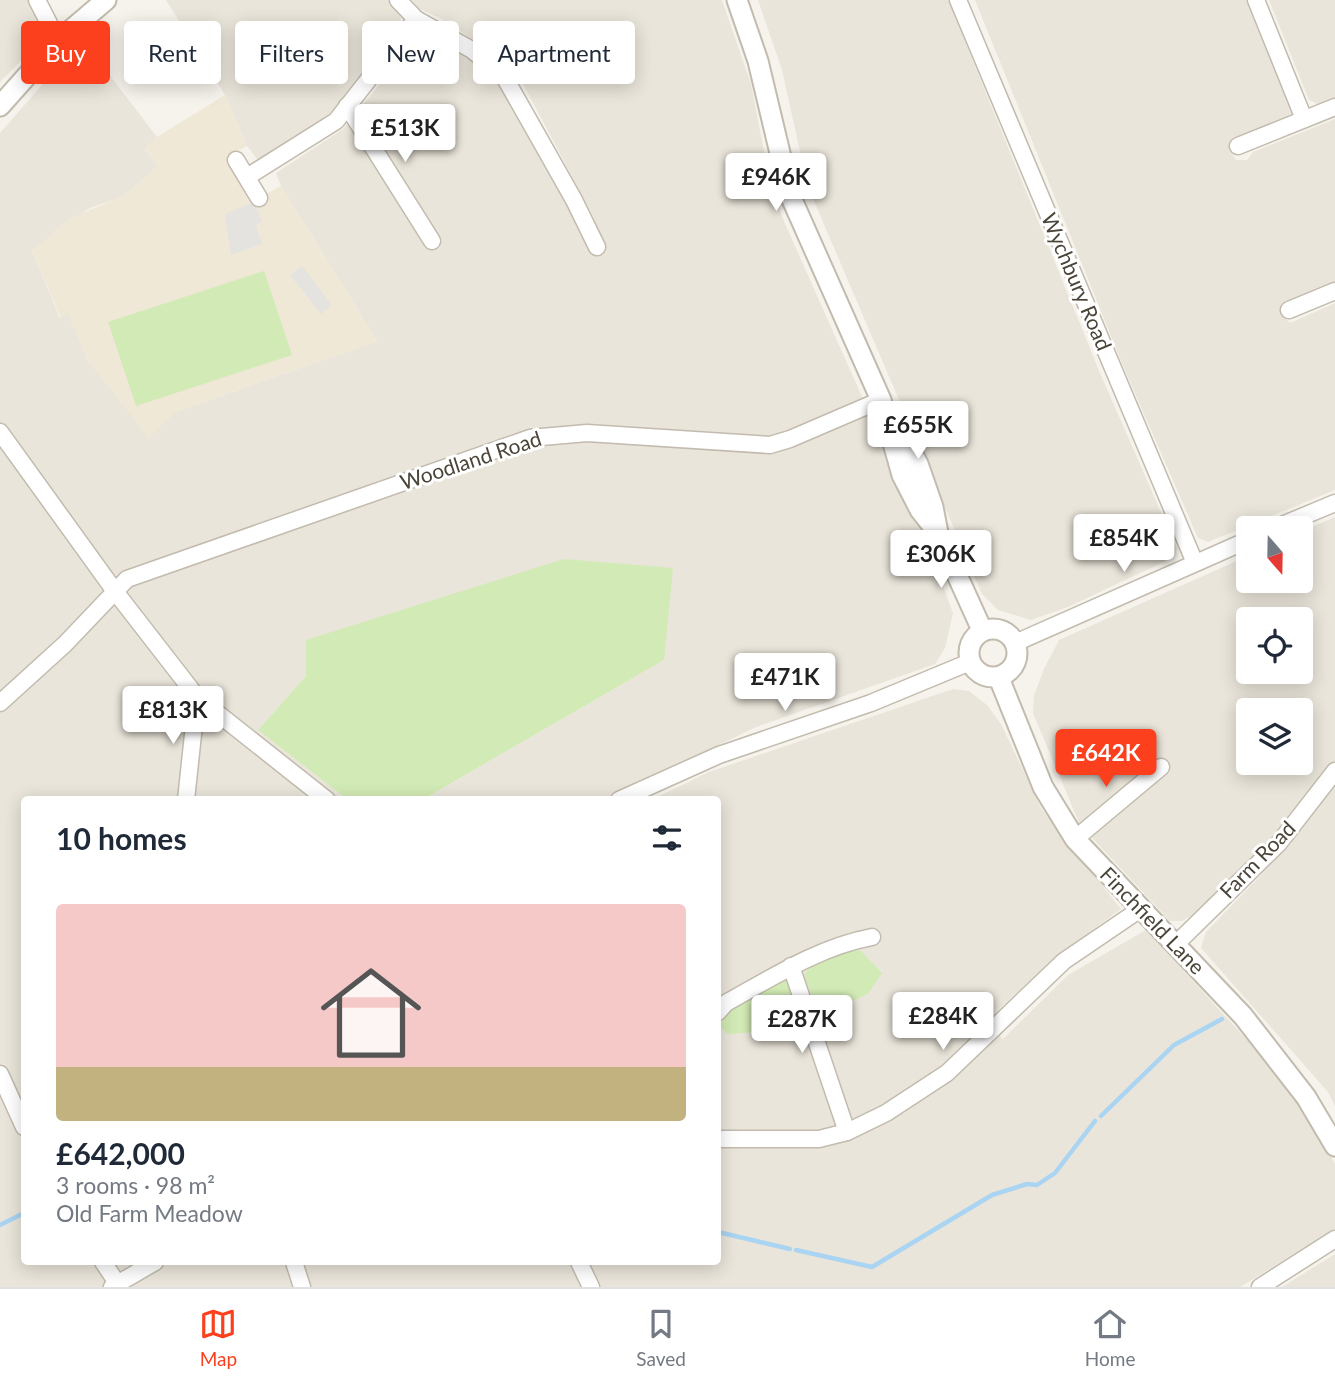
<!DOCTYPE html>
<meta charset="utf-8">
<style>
body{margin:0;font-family:Lato,sans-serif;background:#f2f2f3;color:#1f2937;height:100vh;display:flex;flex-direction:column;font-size:26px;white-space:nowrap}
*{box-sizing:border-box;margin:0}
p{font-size:23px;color:#747a83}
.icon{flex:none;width:38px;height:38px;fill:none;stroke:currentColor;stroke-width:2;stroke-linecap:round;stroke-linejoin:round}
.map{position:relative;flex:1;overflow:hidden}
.details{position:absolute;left:21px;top:796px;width:700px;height:469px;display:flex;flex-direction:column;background:#fff;border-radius:7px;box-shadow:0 4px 18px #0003}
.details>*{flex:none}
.banner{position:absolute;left:21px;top:21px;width:700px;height:63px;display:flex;gap:14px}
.needle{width:46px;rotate:160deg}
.fabs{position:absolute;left:1236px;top:516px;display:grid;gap:14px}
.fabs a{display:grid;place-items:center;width:77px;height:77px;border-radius:7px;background:#fff;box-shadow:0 4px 18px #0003;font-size:35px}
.price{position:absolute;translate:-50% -60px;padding:0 16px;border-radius:7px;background:#fff;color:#222;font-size:23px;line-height:46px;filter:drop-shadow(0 2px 4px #0008)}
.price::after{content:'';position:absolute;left:50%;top:42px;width:21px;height:16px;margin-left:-10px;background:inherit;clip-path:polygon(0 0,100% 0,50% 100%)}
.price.current{background:#fc3f1d;color:#fff}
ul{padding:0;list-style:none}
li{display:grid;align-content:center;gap:14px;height:371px;padding:0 35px}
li+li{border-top:2px solid #e0e1e3}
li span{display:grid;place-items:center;height:217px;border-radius:7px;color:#555}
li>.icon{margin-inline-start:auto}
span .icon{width:126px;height:126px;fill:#fffc;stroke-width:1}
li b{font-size:30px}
h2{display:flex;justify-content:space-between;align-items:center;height:84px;padding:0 35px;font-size:30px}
.chip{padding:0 24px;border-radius:7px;background:#fff;box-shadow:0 4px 18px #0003;font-size:24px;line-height:63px}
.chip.current{background:#fc3f1d;color:#fff}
.dock{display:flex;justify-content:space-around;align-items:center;height:98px;border-top:2px solid #e0e1e3;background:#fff;font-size:19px;color:#747a83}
.dock a{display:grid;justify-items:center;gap:4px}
.dock .current{color:#fc3f1d}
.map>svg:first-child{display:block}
.residential{fill:#eae5da;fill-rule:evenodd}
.education{fill:#efe8d6}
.green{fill:#d2eab5}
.parking{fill:#e5e3e0}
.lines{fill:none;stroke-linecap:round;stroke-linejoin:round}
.stream{stroke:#a9d4f2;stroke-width:4.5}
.minor-casing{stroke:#c2bbae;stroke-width:19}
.tertiary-casing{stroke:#c2bbae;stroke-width:23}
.minor{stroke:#fff;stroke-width:16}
.tertiary{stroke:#fff;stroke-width:19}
.labels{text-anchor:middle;stroke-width:6;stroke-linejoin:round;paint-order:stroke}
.street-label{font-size:21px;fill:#4b4439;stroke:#fff}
</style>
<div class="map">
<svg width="1335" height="1287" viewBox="0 0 1335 1287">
<rect width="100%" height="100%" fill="#f6f3ec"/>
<g class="residential">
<path d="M 0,0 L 31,0 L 45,36 L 0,82 Z"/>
<path d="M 166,0 L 388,0 L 401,18 L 397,36 L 333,112 L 258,160 L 247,146 L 225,95 Z"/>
<path d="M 412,0 L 722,0 L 751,84 L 770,182 L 783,219 L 927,543 L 953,613 L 945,648 L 935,664 L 756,727 L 606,800 L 422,800 L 664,660 L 306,676 L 258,730 L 348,800 L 24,800 L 24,1262 L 718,1262 L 718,800 L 651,800 L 709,772 L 953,689 L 969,691 L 987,705 L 1001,724 L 1041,808 L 1121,909 L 1054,958 L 985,1022 L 1003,1039 L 1068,975 L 1146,930 L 1295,1092 L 1335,1164 L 1335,1229 L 1240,1287 L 0,1287 L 0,133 L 82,39 L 157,137 L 145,150 L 158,166 L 124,196 L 88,209 L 32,251 L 60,318 L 68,312 L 87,359 L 149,437 L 175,412 L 377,341 L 281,186 L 276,173 L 343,129 L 411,46 L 435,39 L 484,68 L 505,90 L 579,225 L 594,218 L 522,82 L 494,53 L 440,18 L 419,9 Z"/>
<path d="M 758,0 L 948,0 L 1100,373 L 1177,549 L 1174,557 L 1068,607 L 1031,620 L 998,610 L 982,594 L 808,187 L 782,70 Z"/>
<path d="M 975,0 L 1248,0 L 1294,113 L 1293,120 L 1232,144 L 1230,151 L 1236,160 L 1247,160 L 1253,152 L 1335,119 L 1335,288 L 1285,301 L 1281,308 L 1283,316 L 1290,323 L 1335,303 L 1335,490 L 1208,542 L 1198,538 L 1124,368 Z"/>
<path d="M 1269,0 L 1335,0 L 1335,103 L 1324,107 L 1309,100 Z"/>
<path d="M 1335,517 L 1335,1106 L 1328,1092 L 1201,948 L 1206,932 L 1292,843 L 1278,830 L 1198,912 L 1182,921 L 1170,921 L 1080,825 L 1033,713 L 1034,696 L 1044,669 L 1059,640 L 1248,556 L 1248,581 L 1300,581 L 1300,532 ZM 1248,620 L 1300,620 L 1300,672 L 1248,672 ZM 1248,710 L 1300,710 L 1300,763 L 1248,763 Z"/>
<path d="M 1335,1254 L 1335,1287 L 1282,1287 Z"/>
</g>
<path class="education" d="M 225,95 L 247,146 L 229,156 L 242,181 L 257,199 L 281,186 L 377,341 L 175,412 L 149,438 L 87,359 L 68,313 L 61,318 L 32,251 L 70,218 L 124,196 L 158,166 L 145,150 L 157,137 Z"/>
<g class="green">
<path d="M 264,271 L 292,355 L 136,406 L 108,322 Z"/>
<path d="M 564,559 L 673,568 L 664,660 L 422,800 L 348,800 L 258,730 L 306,676 L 306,640 Z"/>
<path d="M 848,948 L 861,951 L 882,973 L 868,994 L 821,1015 L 804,977 L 808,968 Z"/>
<path d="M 782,979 L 791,983 L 803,1029 L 728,1034 L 718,1026 L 733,1009 Z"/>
</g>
<g class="parking">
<path d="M 254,202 L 262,222 L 256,225 L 262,244 L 231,255 L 225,214 Z"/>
<path d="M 302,266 L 332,305 L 321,314 L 290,275 Z"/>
</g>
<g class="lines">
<g class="stream">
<path d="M 1101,1116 L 1174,1045 L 1222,1019"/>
<path d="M 0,1225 L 24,1213"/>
<path d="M 718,1232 L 790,1249"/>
<path d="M 796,1250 L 872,1267 L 992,1195 L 1027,1184 L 1037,1185 L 1055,1173 L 1095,1121"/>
</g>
<g class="minor-casing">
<g id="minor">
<path d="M 37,0 L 58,41"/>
<path d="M 398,0 L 416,19 L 472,50 L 505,78 L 574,200 L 597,247"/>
<path d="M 958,0 L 1195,563"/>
<path d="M 1256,0 L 1304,119"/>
<path d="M 347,106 L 432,241"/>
<path d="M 1238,146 L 1335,107"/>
<path d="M 236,160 L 259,198"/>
<path d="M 247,177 L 336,121 L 416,19"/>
<path d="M 1289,310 L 1335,291"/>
<path d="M 0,432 L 114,590 L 197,697 L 327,800"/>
<path d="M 1275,528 L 1335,503"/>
<path d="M 1015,643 L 1248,540"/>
<path d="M 0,703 L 65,644 L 127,579 L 530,438 L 587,433 L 770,445 L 790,439 L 881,400"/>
<path d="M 186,800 L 197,697"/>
<path d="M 619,800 L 719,755 L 871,703 L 970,662"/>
<path d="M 1075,839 L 1161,767"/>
<path d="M 1175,945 L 1279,843 L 1335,771"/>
<path d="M 791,966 L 847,1132"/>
<path d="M 718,1012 L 726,1003 C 773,977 819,947 872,937"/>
<path d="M 0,1074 L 24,1127"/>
<path d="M 718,1139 L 819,1139 L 847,1132 L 886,1113 L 947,1073 L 1064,961 L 1139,910"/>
<path d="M 103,1262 L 117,1283"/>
<path d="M 294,1262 L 302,1287"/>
<path d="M 579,1262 L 591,1287"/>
<path d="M 112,1287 L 155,1262"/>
<path d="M 1260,1287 L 1335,1239"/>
</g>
</g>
<g class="tertiary-casing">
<g id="tertiary">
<path d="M 737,0 L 758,61 L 790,195 L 881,400 L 902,475 L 920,510 L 938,533"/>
<path d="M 0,106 L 58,41 L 106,0"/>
<path d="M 892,416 L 918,464 L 933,507 L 938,533 L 982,630"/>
<circle cx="993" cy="653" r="24"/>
<path d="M 999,678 L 1043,787 L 1075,839 L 1243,1016 L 1306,1097 L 1335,1146"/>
</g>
</g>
<use href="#minor" class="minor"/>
<use href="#tertiary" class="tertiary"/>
</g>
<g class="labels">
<g class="street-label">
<text transform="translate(1076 282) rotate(67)" y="7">Wychbury Road</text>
<text transform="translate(471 461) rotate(-18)" y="7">Woodland Road</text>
<text transform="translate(1258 860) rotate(-46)" y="7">Farm Road</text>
<text transform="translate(1152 921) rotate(46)" y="7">Finchfield Lane</text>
</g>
</g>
</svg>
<div class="fabs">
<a><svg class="needle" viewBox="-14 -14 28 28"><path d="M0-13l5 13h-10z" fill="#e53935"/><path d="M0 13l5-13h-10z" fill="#747a83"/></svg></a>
<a><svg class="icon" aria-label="locate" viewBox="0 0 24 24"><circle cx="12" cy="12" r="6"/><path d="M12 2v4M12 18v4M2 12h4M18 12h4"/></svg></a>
<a><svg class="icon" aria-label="layers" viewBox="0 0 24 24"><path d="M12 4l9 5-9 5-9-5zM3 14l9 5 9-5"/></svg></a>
</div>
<b class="price" style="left:405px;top:164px">£513K</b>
<b class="price" style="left:776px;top:213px">£946K</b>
<b class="price" style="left:918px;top:461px">£655K</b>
<b class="price" style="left:1124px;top:574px">£854K</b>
<b class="price" style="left:941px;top:590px">£306K</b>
<b class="price" style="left:785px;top:713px">£471K</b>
<b class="price" style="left:173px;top:746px">£813K</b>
<b class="price current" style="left:1106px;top:789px">£642K</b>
<b class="price" style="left:943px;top:1052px">£284K</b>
<b class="price" style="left:802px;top:1055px">£287K</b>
<div class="banner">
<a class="chip current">Buy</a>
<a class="chip">Rent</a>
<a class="chip">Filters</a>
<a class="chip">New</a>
<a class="chip">Apartment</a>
</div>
<section class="details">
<h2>10 homes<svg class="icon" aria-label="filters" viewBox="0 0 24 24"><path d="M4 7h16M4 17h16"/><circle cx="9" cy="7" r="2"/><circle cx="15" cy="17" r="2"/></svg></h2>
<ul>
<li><span style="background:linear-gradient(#f6c9c9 75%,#c2b280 0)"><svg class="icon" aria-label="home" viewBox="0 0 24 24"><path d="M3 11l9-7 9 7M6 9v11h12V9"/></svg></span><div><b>£642,000</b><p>3 rooms · 98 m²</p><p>Old Farm Meadow</p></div></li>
</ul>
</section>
</div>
<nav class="dock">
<a class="current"><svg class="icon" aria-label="map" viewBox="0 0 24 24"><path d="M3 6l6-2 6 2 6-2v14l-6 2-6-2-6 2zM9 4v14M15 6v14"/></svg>Map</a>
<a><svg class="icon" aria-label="saved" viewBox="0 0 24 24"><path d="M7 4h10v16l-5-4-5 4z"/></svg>Saved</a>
<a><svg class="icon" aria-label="home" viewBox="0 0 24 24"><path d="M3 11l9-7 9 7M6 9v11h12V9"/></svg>Home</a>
</nav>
